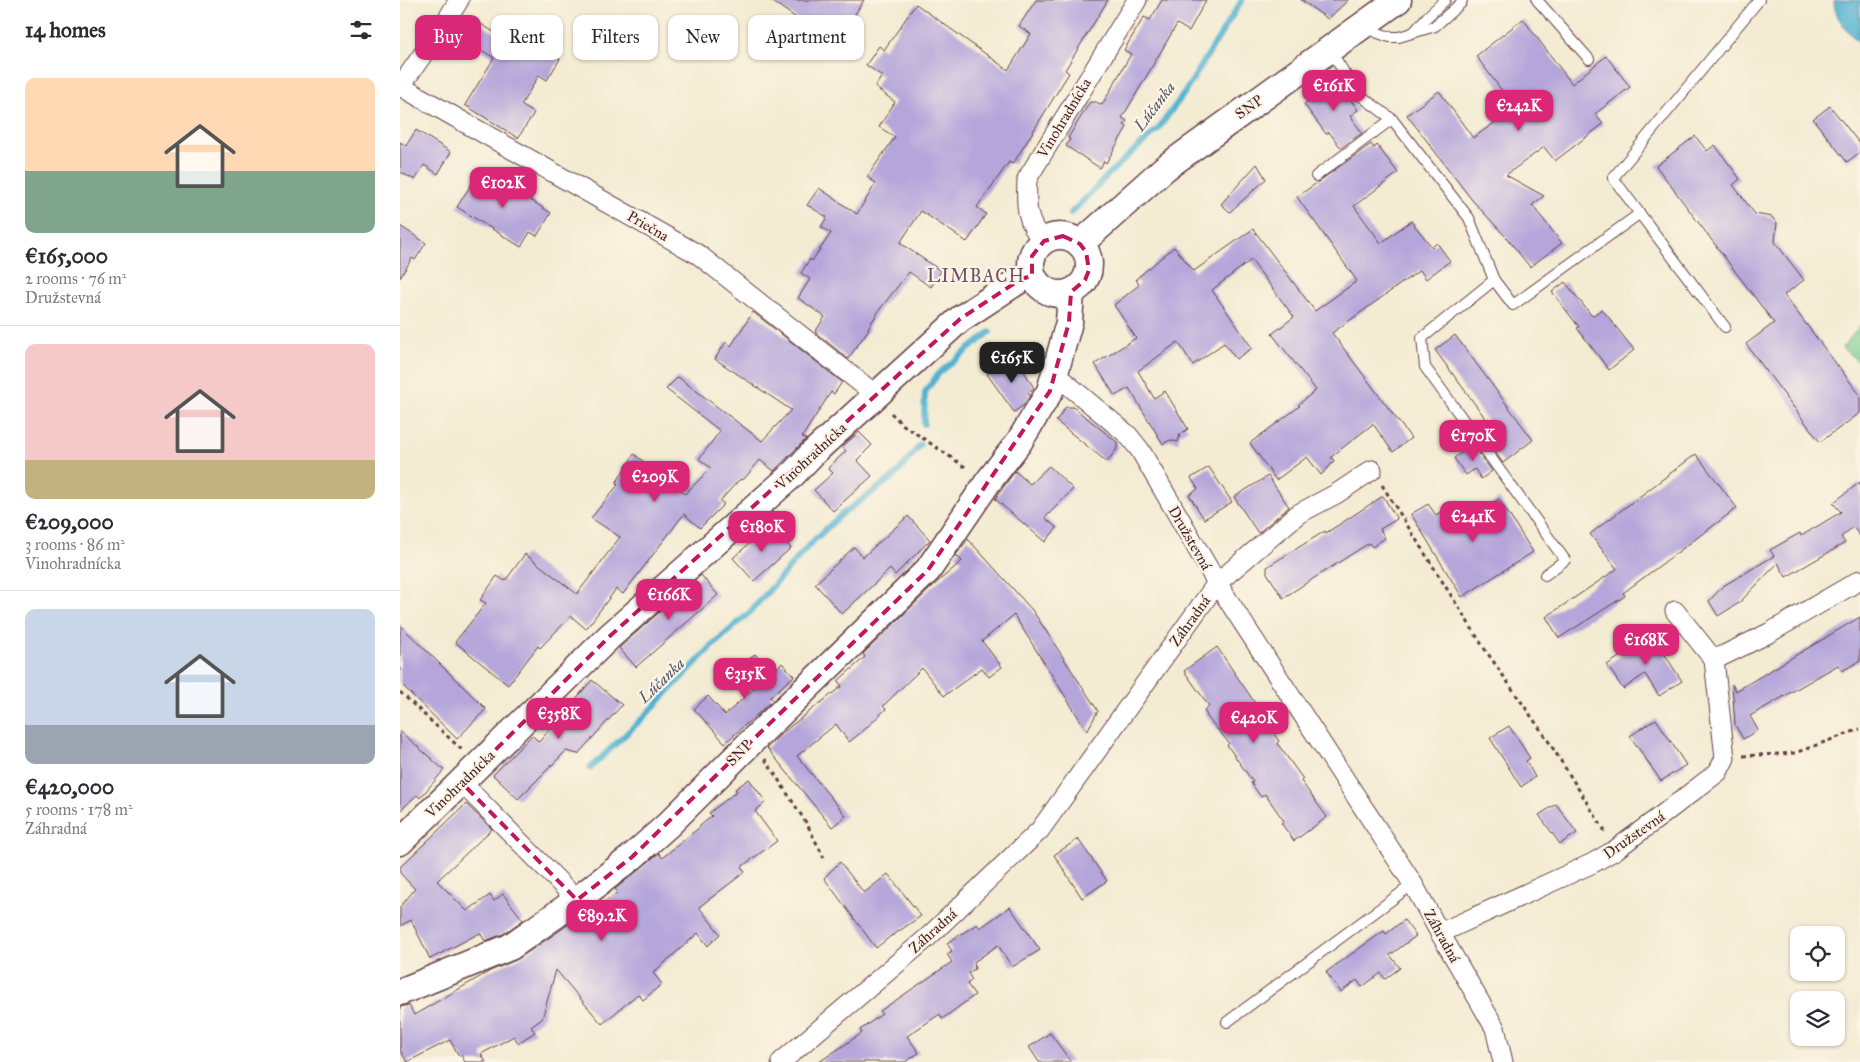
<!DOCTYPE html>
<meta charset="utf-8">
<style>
body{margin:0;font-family:"IM FELL Great Primer",serif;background:#f2f2f3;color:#2b2b33;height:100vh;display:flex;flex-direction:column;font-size:19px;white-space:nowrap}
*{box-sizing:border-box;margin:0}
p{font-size:16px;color:#7c7c81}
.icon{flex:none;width:28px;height:28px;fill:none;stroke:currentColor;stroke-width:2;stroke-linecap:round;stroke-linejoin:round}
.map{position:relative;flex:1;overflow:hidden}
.details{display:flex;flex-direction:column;background:#fff;width:400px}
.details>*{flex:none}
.top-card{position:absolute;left:15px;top:15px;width:475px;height:45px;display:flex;gap:10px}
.controls{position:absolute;left:1390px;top:926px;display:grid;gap:10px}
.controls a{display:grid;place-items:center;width:55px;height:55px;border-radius:10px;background:#fff;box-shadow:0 1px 4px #0004;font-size:25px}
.price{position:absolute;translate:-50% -42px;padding:0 11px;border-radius:10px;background:#db2777;color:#fff;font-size:16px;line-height:32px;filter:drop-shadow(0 1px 2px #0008)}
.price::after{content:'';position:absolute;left:50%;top:30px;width:15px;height:11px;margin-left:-8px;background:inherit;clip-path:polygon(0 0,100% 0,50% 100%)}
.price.current{background:#222;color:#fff}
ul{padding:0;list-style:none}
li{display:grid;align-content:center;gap:10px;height:265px;padding:0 25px}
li+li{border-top:1px solid #e1e1e2}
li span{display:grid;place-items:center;height:155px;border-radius:10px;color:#555}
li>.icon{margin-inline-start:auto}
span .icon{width:90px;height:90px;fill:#fffc;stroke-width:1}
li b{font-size:21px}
h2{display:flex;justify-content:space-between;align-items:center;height:60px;padding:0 25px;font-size:21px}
.chip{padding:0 18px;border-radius:10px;background:#fff;box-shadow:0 1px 4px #0004;font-size:18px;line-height:45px}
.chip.current{background:#db2777;color:#fff}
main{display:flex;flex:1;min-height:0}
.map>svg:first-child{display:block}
.green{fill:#7ccd8f;stroke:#63765d}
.water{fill:#53b2d1;stroke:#4e687e}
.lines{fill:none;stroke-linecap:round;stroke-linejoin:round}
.stream{stroke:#53b2d1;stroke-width:6}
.building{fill:#b4a5da}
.lane-casing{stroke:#633e44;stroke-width:12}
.street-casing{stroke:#633e44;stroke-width:21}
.secondary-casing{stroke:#633e44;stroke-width:29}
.path{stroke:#633e44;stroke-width:3;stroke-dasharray:4 4;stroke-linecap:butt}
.lane{stroke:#fff;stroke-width:10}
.street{stroke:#fff;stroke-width:19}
.secondary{stroke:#fff;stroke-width:26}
.marked{fill:none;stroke:#c2185b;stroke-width:4;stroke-dasharray:10 6;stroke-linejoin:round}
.labels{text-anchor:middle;stroke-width:4.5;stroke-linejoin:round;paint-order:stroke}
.street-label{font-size:15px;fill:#4a1f2b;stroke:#fcf5e5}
.water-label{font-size:16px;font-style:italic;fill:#4d5265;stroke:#fcf5e5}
.quarter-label{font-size:18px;letter-spacing:1px;fill:#6f4e68;stroke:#fcf5e5}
</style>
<main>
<section class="details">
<h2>14 homes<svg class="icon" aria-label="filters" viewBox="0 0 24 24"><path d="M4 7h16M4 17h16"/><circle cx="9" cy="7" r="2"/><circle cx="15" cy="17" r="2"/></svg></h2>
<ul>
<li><span style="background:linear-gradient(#ffd9b3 60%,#7fa58c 0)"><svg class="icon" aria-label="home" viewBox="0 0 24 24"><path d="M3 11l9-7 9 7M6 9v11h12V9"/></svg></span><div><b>€165,000</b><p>2 rooms · 76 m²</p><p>Družstevná</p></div></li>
<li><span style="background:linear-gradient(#f6c9c9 75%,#c2b280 0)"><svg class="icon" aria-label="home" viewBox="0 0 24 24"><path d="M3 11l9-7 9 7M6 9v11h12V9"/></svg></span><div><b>€209,000</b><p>3 rooms · 86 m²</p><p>Vinohradnícka</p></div></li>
<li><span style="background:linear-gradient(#c9d6e8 75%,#9aa5b1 0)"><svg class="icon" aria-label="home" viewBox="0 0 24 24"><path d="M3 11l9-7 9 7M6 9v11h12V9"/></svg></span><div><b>€420,000</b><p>5 rooms · 178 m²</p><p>Záhradná</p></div></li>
</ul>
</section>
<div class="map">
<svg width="1460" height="1062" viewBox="0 0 1460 1062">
<rect width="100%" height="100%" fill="#fcf5e5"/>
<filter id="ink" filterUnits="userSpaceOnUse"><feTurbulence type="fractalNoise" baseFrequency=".02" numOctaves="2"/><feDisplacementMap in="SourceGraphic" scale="10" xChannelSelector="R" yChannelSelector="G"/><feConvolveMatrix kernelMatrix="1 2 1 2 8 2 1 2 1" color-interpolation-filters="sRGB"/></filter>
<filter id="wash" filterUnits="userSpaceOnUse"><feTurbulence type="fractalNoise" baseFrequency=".0096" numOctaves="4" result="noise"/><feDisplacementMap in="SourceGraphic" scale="20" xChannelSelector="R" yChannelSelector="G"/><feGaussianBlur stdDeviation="1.12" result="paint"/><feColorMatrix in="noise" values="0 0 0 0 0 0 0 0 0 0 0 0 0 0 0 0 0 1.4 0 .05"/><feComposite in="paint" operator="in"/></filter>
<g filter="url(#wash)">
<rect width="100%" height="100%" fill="#f3ebd2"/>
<path class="green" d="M 1460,326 L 1460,363 L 1442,348 Z"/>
<path class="water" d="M 1434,0 L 1460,0 L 1460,44 C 1448,31 1434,19 1434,0 Z"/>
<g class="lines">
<g class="stream">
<path d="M 671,213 L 713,170 L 758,129 L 783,95 L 842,0"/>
<path d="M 524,424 L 525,392 L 539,373 L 590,332"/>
<path d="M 190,768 L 243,718 L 312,646 L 350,612 L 410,544 L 442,514 L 495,476 L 520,445"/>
</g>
</g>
<g id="blocks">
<g class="building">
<path d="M 370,0 L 464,0 L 440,38 L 431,33 L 427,39 Z"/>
<path d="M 636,0 L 708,0 L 665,70 L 669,73 L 613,164 L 609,162 L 577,207 L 586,214 L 567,242 L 521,211 L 500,243 L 541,271 L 531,287 L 509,272 L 480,309 L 468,328 L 469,329 L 448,359 L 415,332 L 425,317 L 398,298 L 410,279 L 401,273 L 410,259 L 412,261 L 431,233 L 421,227 L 427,217 L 407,205 L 419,188 L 457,214 L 476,183 L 467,177 L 495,137 L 479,127 L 495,102 L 475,87 L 482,76 L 466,65 L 479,46 L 484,50 L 516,4 L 608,70 L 631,34 L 619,26 Z"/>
<path d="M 762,0 L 806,0 L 789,31 L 777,24 L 722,118 L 727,121 L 724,125 L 727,127 L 706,163 L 704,161 L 700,168 L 666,146 L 670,139 L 668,138 L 690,102 L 696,102 L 702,105 L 731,54 L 724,50 L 744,17 L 750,20 Z"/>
<path d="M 901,0 L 948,0 L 928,19 Z"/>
<path d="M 73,19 L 105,39 L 112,29 L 160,59 L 147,80 L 139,75 L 121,105 L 134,113 L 118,138 L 65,105 L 94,58 L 62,37 Z"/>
<path d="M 1123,19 L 1172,84 L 1206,56 L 1230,87 L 1195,114 L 1203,124 L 1155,161 L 1144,147 L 1106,175 L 1144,196 L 1132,205 L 1162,243 L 1130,267 L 1106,237 L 1072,200 L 1007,115 L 1039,91 L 1073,138 L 1115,108 L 1076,56 Z"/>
<path d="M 936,80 L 958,110 L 950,116 L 962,133 L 941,148 L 929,132 L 926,134 L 904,104 L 910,100 L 906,94 L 922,81 L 927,87 Z"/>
<path d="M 1430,106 L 1460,144 L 1460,152 L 1447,162 L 1413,119 Z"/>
<path d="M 16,130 L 51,152 L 38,174 L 24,165 L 15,180 L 0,172 L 0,142 L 6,146 Z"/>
<path d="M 1295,136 L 1307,151 L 1315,145 L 1340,179 L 1333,185 L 1355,214 L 1372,217 L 1377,223 L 1375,242 L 1404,280 L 1384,295 L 1460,395 L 1460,413 L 1420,442 L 1346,344 L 1374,323 L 1256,166 Z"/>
<path d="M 971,144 L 974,148 L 977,145 L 998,173 L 954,206 L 981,243 L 1011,221 L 1032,247 L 1037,243 L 1050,261 L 1026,279 L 1020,270 L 932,333 L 1011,438 L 993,452 L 973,424 L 931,457 L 934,461 L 921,475 L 907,457 L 876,480 L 850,443 L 900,406 L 898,405 L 916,390 L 872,334 L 894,317 L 851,260 L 812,290 L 852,348 L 836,359 L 824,343 L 793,365 L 778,342 L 738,371 L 754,398 L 765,391 L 788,429 L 780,434 L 778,442 L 770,440 L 763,444 L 729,388 L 715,396 L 695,364 L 736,338 L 714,305 L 739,285 L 736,279 L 774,247 L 794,271 L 853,229 L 915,311 L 957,281 L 897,197 Z"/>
<path d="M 857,164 L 866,179 L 830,212 L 821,204 Z"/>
<path d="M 81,169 L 151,213 L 137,236 L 130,232 L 121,247 L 57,207 Z"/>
<path d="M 0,226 L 26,243 L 15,260 L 12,258 L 0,278 Z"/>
<path d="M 1165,282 L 1192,316 L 1202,309 L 1234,350 L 1209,370 L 1177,328 L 1179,327 L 1152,292 Z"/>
<path d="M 353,312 L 442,382 L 434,394 L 431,392 L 402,437 L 406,439 L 374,471 L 360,460 L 344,479 L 339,480 L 320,501 L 324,504 L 300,528 L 284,514 L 223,594 L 216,589 L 186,629 L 171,616 L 140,648 L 138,646 L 108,685 L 55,642 L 86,603 L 80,600 L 97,576 L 105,581 L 125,554 L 177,594 L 220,537 L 191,518 L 218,485 L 216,483 L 234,454 L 285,494 L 311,468 L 299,459 L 320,431 L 266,389 L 278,377 L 362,441 L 391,410 L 315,359 L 326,342 L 331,346 Z"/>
<path d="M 1055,335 L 1133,440 L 1103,463 L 1084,437 L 1094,430 L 1035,350 Z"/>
<path d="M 609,359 L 617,371 L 622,368 L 634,388 L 628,393 L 630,396 L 624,405 L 614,412 L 587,374 Z"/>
<path d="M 666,407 L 673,407 L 717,442 L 717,449 L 707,462 L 656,421 Z"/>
<path d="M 459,432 L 472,445 L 457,460 L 472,476 L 433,511 L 414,490 L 433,473 L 428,468 L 446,451 L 442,447 Z"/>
<path d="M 1073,445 L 1092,471 L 1081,479 L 1075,469 L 1066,475 L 1054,458 Z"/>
<path d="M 1296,454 L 1337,508 L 1223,593 L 1225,596 L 1159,638 L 1146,617 L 1217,569 L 1190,534 Z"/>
<path d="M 649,466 L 673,489 L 645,518 L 657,528 L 645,542 L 595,499 L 615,471 L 630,484 Z"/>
<path d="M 809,467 L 832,502 L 804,519 L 789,495 L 798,489 L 791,478 Z"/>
<path d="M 868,476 L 889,507 L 858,533 L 834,497 Z"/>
<path d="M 1460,482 L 1460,536 L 1453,527 L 1441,537 L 1445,543 L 1386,577 L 1378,563 L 1339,603 L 1318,616 L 1309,601 L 1323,586 L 1374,556 L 1370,550 L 1400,533 L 1401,536 L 1441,512 L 1433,503 Z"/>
<path d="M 983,496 L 997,519 L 980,529 L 985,538 L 972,547 L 969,543 L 883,598 L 867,573 L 867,567 L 925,531 L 926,533 Z"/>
<path d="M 1099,499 L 1133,552 L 1062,597 L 1011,514 L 1028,504 L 1036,515 L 1056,502 L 1067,519 Z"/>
<path d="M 508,516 L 530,540 L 495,575 L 490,569 L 442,614 L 415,584 L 454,547 L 463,557 Z"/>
<path d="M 370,525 L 391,548 L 354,581 L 333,558 Z"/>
<path d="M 568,539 L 633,611 L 698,711 L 687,731 L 614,615 L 582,641 L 602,667 L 589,677 L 582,668 L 544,696 L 522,668 L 483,706 L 486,709 L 463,731 L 449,742 L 436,724 L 397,756 L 446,816 L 432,827 L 367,748 L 382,733 L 442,686 L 438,681 L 465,657 L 463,654 L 533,586 L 562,561 L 556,555 Z"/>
<path d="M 301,575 L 318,595 L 236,667 L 219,648 Z"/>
<path d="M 1460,617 L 1460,661 L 1442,671 L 1438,665 L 1350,716 L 1358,730 L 1343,739 L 1335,725 L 1332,684 L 1336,691 Z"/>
<path d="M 0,625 L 86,709 L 57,739 L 0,683 Z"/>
<path d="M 1256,633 L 1269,652 L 1265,655 L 1282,681 L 1259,696 L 1245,674 L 1223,689 L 1207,665 Z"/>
<path d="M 817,647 L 857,706 L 855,708 L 879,741 L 877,743 L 903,779 L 901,781 L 927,817 L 894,841 L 881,823 L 884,821 L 865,794 L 861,797 L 851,783 L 853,782 L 827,745 L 829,743 L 808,718 L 804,710 L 809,706 L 784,671 Z"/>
<path d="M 355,654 L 372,673 L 382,663 L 394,676 L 370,697 L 373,700 L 325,743 L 294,709 L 308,696 L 325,715 L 359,684 L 342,666 Z"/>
<path d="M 192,680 L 222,705 L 178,754 L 166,751 L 118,799 L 93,775 L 132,735 L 139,742 Z"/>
<path d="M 1256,719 L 1286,765 L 1261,781 L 1230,736 Z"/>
<path d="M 1109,726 L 1130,758 L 1126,761 L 1135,777 L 1121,787 L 1090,738 Z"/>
<path d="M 0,731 L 44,770 L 20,798 L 17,795 L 0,811 Z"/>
<path d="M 349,779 L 366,802 L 355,811 L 377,841 L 341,867 L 345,872 L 299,907 L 320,934 L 308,946 L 298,933 L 253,973 L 262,984 L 243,1000 L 238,994 L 202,1024 L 156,970 L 142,1019 L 131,1027 L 135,1032 L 118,1043 L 114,1036 L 81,1054 L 86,1062 L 65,1062 L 61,1055 L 59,1056 L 50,1040 L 7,1062 L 0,1050 L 0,1007 L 9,1005 L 14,1015 L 90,971 L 118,959 L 175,920 L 178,923 L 218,892 L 215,889 L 259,853 L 262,858 L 300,827 L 300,826 L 312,816 L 309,813 L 337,791 L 335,789 Z"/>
<path d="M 66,804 L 92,829 L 37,881 L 67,911 L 90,895 L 94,901 L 103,894 L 123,920 L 103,934 L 85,941 L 80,933 L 30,959 L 11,920 L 0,926 L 0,907 L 15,889 L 0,873 L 0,867 Z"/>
<path d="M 1156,804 L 1177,833 L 1160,844 L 1139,815 Z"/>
<path d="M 678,839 L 707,881 L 682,898 L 654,855 Z"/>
<path d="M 440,862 L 464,893 L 488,874 L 521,916 L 492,936 L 492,935 L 476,948 L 424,878 Z"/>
<path d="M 610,907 L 640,950 L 612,967 L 598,945 L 574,962 L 575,969 L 568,973 L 572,980 L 567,984 L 575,995 L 542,1019 L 540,1014 L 507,1036 L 519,1053 L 505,1062 L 419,1062 L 462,1033 L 460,1030 L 482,1014 L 480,1011 L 552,962 L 547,954 L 552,951 L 547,943 L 577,924 L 580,928 Z"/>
<path d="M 1004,920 L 1016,936 L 990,955 L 1000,968 L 985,979 L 981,973 L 962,987 L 957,980 L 941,992 L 926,972 L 984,931 L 986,934 Z"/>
<path d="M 650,1033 L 671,1062 L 639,1062 L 629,1047 Z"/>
</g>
</g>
</g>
<g filter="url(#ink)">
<use href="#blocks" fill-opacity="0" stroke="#633e44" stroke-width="1"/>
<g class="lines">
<g class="lane-casing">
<g id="lane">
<path d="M 1137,0 L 1189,59"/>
<path d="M 966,25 L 978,33 L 990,37 L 999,37 L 1035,26 L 1061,3 L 1062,0"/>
<path d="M 1014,32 L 1027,17 L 1045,0"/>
<path d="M 930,50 L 957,93 L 992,119 L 1069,218 L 1094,280 L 1113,305 L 1239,214"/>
<path d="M 916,176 L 992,119"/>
<path d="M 1094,280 L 1022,338 L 1025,367 L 1165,560 L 1145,575"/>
<path d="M 1325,327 L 1213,178 L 1359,0"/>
<path d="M 827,1022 L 1013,884"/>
</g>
</g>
<g class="street-casing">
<g id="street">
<path d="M 0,86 L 299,255 L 476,395"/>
<path d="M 0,87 L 45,23 L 59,0"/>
<path d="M 644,241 C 625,224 626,202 627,179 L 737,0"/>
<path d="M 655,374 L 728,435 L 740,450 L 817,583 L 898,514 L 936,494 L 972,470"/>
<path d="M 1314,660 L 1369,633 L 1460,580"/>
<path d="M 62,783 L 177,900"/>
<path d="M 1040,933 L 1193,863 L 1215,850 L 1262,815 L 1318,772 L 1325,758 L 1314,660 L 1275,611"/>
<path d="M 381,1062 L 527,938 L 640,830 L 817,583 L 1013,884 L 1040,933 L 1095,1028 L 1103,1062"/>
</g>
</g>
<g class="secondary-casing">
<g id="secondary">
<circle cx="660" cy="265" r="29"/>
<path d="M 680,244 L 765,168 L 998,0"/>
<path d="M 0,842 L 210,636 L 392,475 L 414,452 L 560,319 L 621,279 L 632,276"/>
<path d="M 0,992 L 110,947 L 177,900 L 232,857 L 269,824 L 353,740 L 528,570 L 588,482 L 619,442 L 650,391 L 669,322 L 671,292"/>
</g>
</g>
<g class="path">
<path d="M 491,413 L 502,424 L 568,469"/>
<path d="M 982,485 L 1084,648 L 1149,742 L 1206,833"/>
<path d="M 0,692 L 62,750"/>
<path d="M 1343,756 L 1395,753 L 1460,729"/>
<path d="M 365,759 L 407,824 L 424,858"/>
</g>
<use href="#lane" class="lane"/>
<use href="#street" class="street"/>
<use href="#secondary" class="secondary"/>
</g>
</g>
<path class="marked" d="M 663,236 L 680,244 L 686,252 L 689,270 L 685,280 L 671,292 L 669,322 L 650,391 L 528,570 L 232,857 L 177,900 L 62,783 L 210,636 L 560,319 L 621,279 L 632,276 L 632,256 L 644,241 Z"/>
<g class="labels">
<g class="street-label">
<text transform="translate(849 107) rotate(-35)" y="5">SNP</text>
<text transform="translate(664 118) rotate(-59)" y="5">Vinohradnícka</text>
<text transform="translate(248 226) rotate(30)" y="5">Priečna</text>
<text transform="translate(411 456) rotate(-43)" y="5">Vinohradnícka</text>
<text transform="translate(790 538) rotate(60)" y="5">Družstevná</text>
<text transform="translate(790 621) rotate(-54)" y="5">Záhradná</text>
<text transform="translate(339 753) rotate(-45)" y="5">SNP</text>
<text transform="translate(60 784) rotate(-44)" y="5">Vinohradnícka</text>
<text transform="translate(1234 835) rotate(-35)" y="5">Družstevná</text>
<text transform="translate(533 931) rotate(-42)" y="5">Záhradná</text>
<text transform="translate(1042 936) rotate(61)" y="5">Záhradná</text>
</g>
<g class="water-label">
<text transform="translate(754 106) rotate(-53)" y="6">Lúčanka</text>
<text transform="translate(261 680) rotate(-44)" y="6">Lúčanka</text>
</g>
<g class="quarter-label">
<text x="576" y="282">LIMBACH</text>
</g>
</g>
</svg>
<div class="controls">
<a><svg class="icon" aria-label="locate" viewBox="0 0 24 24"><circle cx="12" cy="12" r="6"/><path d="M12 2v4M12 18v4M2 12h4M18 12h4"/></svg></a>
<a><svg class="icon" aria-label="layers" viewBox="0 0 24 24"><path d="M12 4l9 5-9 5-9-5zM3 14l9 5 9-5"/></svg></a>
</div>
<b class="price" style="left:934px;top:112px">€161K</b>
<b class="price" style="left:1119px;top:132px">€242K</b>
<b class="price" style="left:103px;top:209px">€102K</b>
<b class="price current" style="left:612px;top:384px">€165K</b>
<b class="price" style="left:1073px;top:462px">€170K</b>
<b class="price" style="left:255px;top:503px">€209K</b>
<b class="price" style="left:1073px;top:543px">€241K</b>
<b class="price" style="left:362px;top:553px">€180K</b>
<b class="price" style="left:269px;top:621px">€166K</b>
<b class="price" style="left:1246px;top:666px">€168K</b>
<b class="price" style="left:345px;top:700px">€315K</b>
<b class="price" style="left:159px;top:740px">€358K</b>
<b class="price" style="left:854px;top:744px">€420K</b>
<b class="price" style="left:202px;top:942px">€89.2K</b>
<div class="top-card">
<a class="chip current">Buy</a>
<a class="chip">Rent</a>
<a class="chip">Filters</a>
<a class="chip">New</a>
<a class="chip">Apartment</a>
</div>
</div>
</main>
